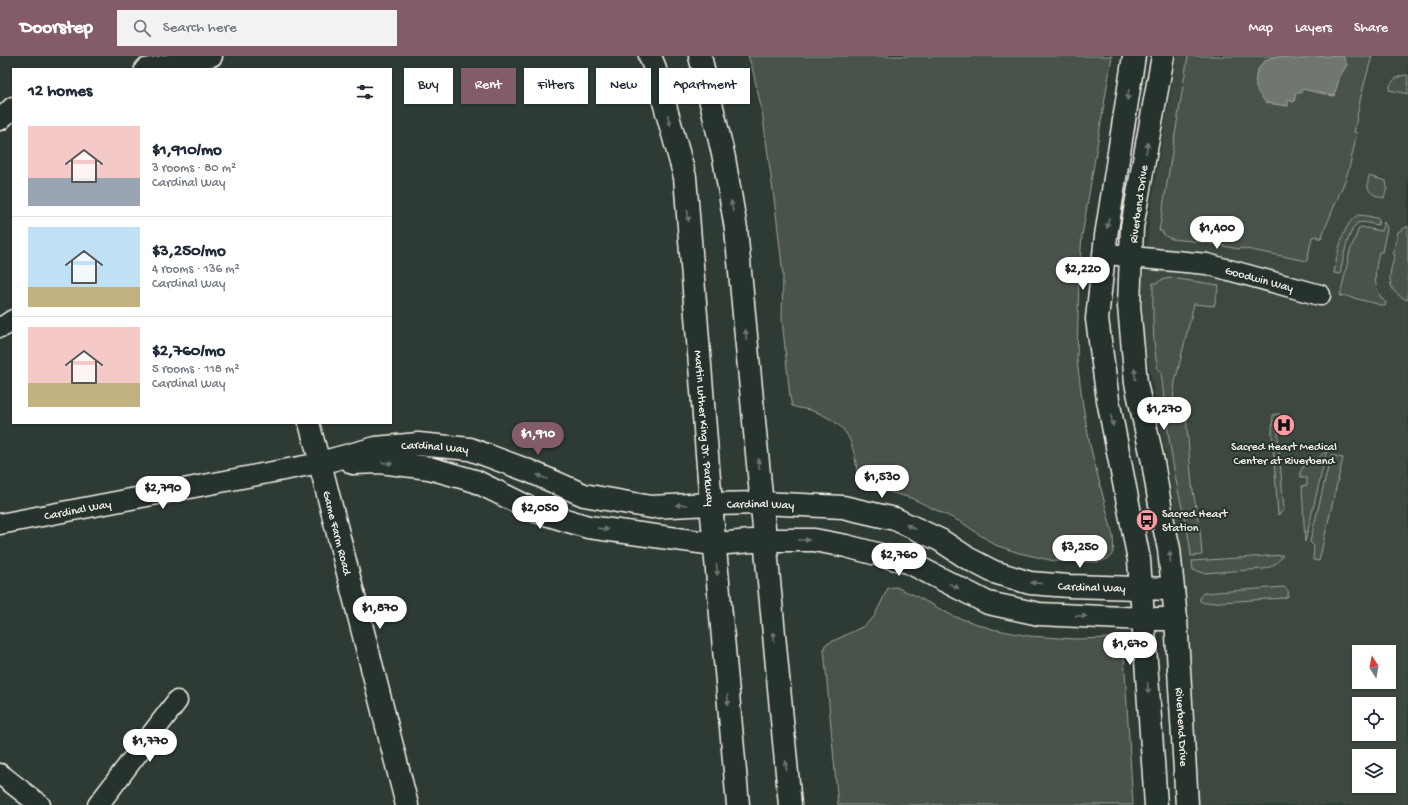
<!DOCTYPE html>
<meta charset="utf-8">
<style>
body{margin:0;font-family:"Gochi Hand",sans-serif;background:#f2f2f3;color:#1f2937;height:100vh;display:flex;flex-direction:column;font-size:15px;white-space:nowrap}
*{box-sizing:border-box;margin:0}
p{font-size:13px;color:#747a83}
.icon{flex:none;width:22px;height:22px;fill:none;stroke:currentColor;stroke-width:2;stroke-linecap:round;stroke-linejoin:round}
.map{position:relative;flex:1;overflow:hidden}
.panel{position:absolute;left:12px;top:12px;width:380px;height:356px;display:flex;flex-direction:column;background:#fff;border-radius:0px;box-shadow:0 1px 3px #0004}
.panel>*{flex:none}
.banner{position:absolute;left:404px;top:12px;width:380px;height:36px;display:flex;gap:8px}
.needle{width:26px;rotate:349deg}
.buttons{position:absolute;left:1352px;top:589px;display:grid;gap:8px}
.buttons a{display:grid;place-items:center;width:44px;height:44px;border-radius:0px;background:#fff;box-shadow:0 1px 3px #0004;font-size:20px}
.price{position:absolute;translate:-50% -34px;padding:0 9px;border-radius:14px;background:#fff;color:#222;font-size:13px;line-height:26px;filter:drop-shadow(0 1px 2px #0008)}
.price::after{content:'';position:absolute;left:50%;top:24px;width:12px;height:9px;margin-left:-6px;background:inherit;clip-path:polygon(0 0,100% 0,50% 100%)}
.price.active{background:#845c67;color:#fff}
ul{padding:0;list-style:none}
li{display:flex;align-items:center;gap:12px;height:100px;padding:0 16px}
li+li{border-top:1px solid #e0e1e3}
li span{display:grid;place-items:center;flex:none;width:112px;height:80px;border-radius:0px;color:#555}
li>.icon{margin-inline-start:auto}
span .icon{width:48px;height:48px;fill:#fffc;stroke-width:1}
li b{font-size:17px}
h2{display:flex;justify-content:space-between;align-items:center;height:48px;padding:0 16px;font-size:17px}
.tag{padding:0 14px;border-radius:0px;background:#fff;box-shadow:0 1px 3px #0004;font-size:14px;line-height:36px}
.tag.active{background:#845c67;color:#fff}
header{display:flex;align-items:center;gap:24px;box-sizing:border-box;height:56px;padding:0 20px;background:#845c67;color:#fff}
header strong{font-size:19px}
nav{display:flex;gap:22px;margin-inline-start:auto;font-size:14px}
.search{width:280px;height:36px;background:#f2f2f3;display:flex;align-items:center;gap:10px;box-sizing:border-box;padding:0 14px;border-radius:0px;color:#747a83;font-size:15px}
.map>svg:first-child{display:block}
.built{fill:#3c4841;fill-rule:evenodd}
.green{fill:#48524c;stroke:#9ea29a}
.water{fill:#6f7770;stroke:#a4a8a0}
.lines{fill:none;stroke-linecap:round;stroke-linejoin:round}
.street-casing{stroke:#f4f1e8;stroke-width:23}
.secondary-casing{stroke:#f4f1e8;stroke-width:25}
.primary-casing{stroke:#f4f1e8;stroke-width:25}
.street{stroke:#26332d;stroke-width:20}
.secondary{stroke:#26332d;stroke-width:22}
.primary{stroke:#26332d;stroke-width:22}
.oneway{fill:#6e766e}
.labels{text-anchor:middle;stroke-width:4;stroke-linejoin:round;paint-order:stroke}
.street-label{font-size:12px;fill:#f4f1e8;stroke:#26332d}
.poi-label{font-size:12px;fill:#f4f1e8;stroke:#26332d}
</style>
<header>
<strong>Doorstep</strong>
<div class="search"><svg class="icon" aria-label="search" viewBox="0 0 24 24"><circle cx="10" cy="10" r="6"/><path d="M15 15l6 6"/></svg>Search here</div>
<nav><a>Map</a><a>Layers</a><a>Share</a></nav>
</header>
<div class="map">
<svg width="1408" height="749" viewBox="0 0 1408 749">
<rect width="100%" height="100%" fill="#2e3b34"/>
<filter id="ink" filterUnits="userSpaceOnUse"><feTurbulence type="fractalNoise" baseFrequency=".025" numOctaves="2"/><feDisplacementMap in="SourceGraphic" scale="8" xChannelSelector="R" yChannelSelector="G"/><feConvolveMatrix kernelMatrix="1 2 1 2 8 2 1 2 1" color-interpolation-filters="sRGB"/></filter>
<g filter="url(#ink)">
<path class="built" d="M 1177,0 L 1408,0 L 1408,749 L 1198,749 L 1182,503 L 1167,404 L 1145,289 L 1142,263 L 1143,229 L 1150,156 ZM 1359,596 L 1389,596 L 1389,626 L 1359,626 ZM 1359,648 L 1389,648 L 1389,678 L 1359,678 ZM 1359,700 L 1389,700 L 1389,730 L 1359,730 Z"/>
<g class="green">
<path d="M 748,0 L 1112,0 L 1082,180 L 1079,217 L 1077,304 L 1083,350 L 1090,389 L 1113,480 C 1114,495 1115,503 1098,506 L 1054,505 L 1019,497 L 995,489 L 961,466 L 911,442 L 863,429 L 859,426 C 853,391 854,371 816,356 C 809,353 800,353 792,350 L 790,341 L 782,263 L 783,219 L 776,157 L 762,55 L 752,11 Z"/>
<path d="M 1188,0 L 1372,0 L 1361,40 L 1354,76 L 1357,77 L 1349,113 L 1344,127 L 1321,182 L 1318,182 L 1318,180 L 1312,181 L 1307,205 L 1241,192 L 1239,193 L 1202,186 L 1172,183 L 1165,180 L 1162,175 L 1159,175 Z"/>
<path d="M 1408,19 L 1408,38 L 1389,34 C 1391,24 1398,19 1408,19 Z"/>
<path d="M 1369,120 L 1386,125 L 1387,132 L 1384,142 C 1371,139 1365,135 1369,120 Z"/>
<path d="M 1358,159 L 1368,160 L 1379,163 L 1378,169 L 1363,166 L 1357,167 C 1346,180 1344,201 1340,218 L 1334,217 C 1337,200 1342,168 1358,159 Z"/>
<path d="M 1384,166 L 1387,172 L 1382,196 L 1379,196 C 1375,214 1371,233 1386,247 L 1385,250 L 1342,239 L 1341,241 L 1340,240 L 1350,195 L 1359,172 L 1361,171 L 1381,175 Z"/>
<path d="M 1408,170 L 1408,244 C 1384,235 1389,218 1395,199 L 1393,198 L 1398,176 Z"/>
<path d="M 1171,222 L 1219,229 L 1214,250 L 1194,248 L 1175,326 L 1173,345 L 1185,348 L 1192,429 L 1200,474 L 1202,499 L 1191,500 C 1189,478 1183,456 1178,434 C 1170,395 1165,355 1161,315 L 1158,314 C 1152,285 1153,256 1153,227 L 1157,227 L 1161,224 Z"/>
<path d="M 1276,358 L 1280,358 L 1280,360 L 1278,380 L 1284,454 L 1278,459 L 1272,375 L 1273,359 Z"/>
<path d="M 1327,394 L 1305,486 L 1302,430 L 1307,429 L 1307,422 L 1301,422 L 1300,417 L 1304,409 L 1317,403 Z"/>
<path d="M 1331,399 L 1343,402 L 1319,505 L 1313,504 L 1314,490 L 1310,486 Z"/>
<path d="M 1283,499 C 1278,507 1273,510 1264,513 L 1203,517 L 1193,514 L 1192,505 Z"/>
<path d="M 896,531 L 914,539 L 953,560 L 992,573 L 1029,580 L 1076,583 L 1111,582 L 1119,585 L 1123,589 L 1124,600 L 1133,749 L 838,749 L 824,593 L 825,589 L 864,570 L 874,561 L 888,532 Z"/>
<path d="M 1284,531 C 1288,534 1289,535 1288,540 L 1285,542 L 1204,547 L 1200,545 C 1199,541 1201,539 1204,537 Z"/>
</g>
<path class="water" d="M 1312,0 L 1343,0 L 1347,9 L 1340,20 L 1334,40 L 1302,33 L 1301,37 L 1296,37 L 1294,46 L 1288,44 L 1288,50 L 1266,47 C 1263,42 1257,37 1256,31 C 1253,19 1261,2 1275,1 C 1289,0 1296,7 1312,0 Z"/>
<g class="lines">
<g class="street-casing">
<g id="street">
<path d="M 145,13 L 212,0"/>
<path d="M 0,64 L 13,51"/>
<path id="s1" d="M 1104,197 L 1132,201 L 1207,208 L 1320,239"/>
<path d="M 0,271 L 4,270 L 13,264"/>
<path id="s2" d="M 0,468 L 320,407 L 309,367"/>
<path d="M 0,718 L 40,749"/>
<path d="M 98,749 L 177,645"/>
</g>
</g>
<g class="secondary-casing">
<g id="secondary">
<path d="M 1134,0 L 1106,180 L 1097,263 L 1108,344 L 1139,504 L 1156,749"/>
<path id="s3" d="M 1163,0 L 1132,171 L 1129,250 L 1136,327 L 1153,406 L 1162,461 L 1169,493 L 1176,563 L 1187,749"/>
<path id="s4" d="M 320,407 L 376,392 L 418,388 L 470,393 L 529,415 L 584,439 L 651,451 L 711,448 L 762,447 L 843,451 L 895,463 L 940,484 L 969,503 L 994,516 L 1030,527 L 1069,530 L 1173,533"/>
<path id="s5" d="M 320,407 L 407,749"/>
<path d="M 353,407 L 380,406 L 429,412 L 475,425 L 536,455 L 588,471 L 714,488 L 765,484 L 814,484 L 846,490 L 908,506 L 988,547 L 1039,558 L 1143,563 L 1176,563"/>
</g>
</g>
<g class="primary-casing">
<g id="primary">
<path id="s6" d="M 650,0 L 654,10 L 685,121 L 711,448 L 738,749"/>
<path d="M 700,0 L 724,102 L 736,173 L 790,749"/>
</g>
</g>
<use href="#street" class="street"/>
<use href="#secondary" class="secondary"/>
<use href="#primary" class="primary"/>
</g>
<defs><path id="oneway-solid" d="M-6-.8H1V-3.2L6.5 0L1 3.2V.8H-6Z"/></defs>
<g class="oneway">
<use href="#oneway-solid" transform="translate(1128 39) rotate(99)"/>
<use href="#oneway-solid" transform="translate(669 64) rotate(75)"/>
<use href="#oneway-solid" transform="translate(1147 92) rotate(-80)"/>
<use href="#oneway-solid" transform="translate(732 150) rotate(-100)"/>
<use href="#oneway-solid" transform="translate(688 160) rotate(85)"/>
<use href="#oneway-solid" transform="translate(1108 167) rotate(99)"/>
<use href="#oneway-solid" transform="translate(746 279) rotate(-95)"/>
<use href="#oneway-solid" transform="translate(1135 318) rotate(-95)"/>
<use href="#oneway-solid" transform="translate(1112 365) rotate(79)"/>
<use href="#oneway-solid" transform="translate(387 407) rotate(7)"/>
<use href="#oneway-solid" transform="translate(759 408) rotate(-95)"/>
<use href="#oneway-solid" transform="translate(542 421) rotate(-156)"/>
<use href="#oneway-solid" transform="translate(681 449) rotate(177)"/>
<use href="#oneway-solid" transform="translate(911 471) rotate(-155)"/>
<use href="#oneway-solid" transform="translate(603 473) rotate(8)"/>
<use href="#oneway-solid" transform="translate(804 484)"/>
<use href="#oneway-solid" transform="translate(1170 501) rotate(-96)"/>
<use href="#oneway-solid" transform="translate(717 514) rotate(85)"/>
<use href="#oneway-solid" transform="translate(1036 527) rotate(-175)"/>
<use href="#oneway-solid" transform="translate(954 530) rotate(26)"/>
<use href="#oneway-solid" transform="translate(1081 560) rotate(3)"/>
<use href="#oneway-solid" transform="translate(774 581) rotate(-95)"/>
<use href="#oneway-solid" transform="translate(1148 632) rotate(86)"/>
<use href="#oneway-solid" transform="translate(728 644) rotate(85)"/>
<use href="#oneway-solid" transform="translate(786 710) rotate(-95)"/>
</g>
</g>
<defs>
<g id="hospital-disc" transform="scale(1.15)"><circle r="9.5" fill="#ff9aa2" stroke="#26332d"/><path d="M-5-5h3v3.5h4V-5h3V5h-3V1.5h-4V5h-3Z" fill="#111"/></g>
<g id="bus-disc" transform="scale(1.15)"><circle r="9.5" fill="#ff9aa2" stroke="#26332d"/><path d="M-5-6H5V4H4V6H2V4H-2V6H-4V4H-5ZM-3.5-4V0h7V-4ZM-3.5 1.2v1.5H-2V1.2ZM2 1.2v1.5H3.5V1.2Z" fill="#111"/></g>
</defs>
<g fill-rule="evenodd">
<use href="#hospital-disc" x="1284" y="369"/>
<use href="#bus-disc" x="1147" y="464"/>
</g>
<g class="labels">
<g class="street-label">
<text transform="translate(1138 148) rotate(-82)" y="4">Riverbend Drive</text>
<text dy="4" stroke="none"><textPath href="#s1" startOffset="158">Goodwin Way</textPath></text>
<text dy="4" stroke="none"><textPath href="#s6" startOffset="378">Martin Luther King Jr. Parkway</textPath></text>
<text dy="4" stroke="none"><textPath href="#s4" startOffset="117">Cardinal Way</textPath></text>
<text dy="4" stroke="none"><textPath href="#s4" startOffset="453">Cardinal Way</textPath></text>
<text dy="4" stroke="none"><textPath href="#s2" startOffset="79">Cardinal Way</textPath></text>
<text dy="4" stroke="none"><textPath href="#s5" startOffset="72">Game Farm Road</textPath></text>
<text dy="4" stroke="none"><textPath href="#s4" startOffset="801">Cardinal Way</textPath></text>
<text dy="4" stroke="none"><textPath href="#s3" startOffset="678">Riverbend Drive</textPath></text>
</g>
<g class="poi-label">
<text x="1284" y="394">Sacred Heart Medical<tspan x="1284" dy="14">Center at Riverbend</tspan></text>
<text x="1162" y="461" text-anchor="start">Sacred Heart<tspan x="1162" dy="14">Station</tspan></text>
</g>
</g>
</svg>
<div class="buttons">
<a><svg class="needle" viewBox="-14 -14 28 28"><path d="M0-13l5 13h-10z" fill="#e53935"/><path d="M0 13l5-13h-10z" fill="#747a83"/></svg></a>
<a><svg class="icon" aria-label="locate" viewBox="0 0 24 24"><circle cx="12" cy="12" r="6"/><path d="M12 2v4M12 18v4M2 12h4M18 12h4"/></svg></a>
<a><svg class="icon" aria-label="layers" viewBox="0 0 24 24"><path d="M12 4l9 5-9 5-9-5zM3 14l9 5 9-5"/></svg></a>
</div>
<b class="price" style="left:1217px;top:194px">$1,400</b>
<b class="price" style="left:1083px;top:235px">$2,220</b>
<b class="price" style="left:1164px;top:375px">$1,270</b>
<b class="price active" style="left:538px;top:400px">$1,910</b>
<b class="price" style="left:882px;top:443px">$1,530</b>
<b class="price" style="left:163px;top:454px">$2,790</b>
<b class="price" style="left:540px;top:474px">$2,050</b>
<b class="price" style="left:1080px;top:513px">$3,250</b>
<b class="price" style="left:899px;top:521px">$2,760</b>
<b class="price" style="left:380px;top:574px">$1,870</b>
<b class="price" style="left:1130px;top:610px">$1,670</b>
<b class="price" style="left:150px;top:707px">$1,770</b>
<div class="banner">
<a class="tag">Buy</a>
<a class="tag active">Rent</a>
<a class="tag">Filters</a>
<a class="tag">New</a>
<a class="tag">Apartment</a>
</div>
<section class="panel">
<h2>12 homes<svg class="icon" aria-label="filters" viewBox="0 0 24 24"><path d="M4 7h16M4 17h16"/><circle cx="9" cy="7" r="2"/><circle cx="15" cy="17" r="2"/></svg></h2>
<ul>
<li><span style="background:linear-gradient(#f6c9c9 65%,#9aa5b1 0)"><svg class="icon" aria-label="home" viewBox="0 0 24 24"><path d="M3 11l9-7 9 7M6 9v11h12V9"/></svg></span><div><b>$1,910/mo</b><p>3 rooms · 80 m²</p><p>Cardinal Way</p></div></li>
<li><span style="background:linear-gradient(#bfe0f5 75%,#c2b280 0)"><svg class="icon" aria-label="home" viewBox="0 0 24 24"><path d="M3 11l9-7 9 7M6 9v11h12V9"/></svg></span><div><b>$3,250/mo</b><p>4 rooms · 136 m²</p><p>Cardinal Way</p></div></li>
<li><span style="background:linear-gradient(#f6c9c9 70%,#c2b280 0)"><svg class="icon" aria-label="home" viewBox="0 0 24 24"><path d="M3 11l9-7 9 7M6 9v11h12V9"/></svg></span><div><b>$2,760/mo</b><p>5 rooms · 118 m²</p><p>Cardinal Way</p></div></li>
</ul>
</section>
</div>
